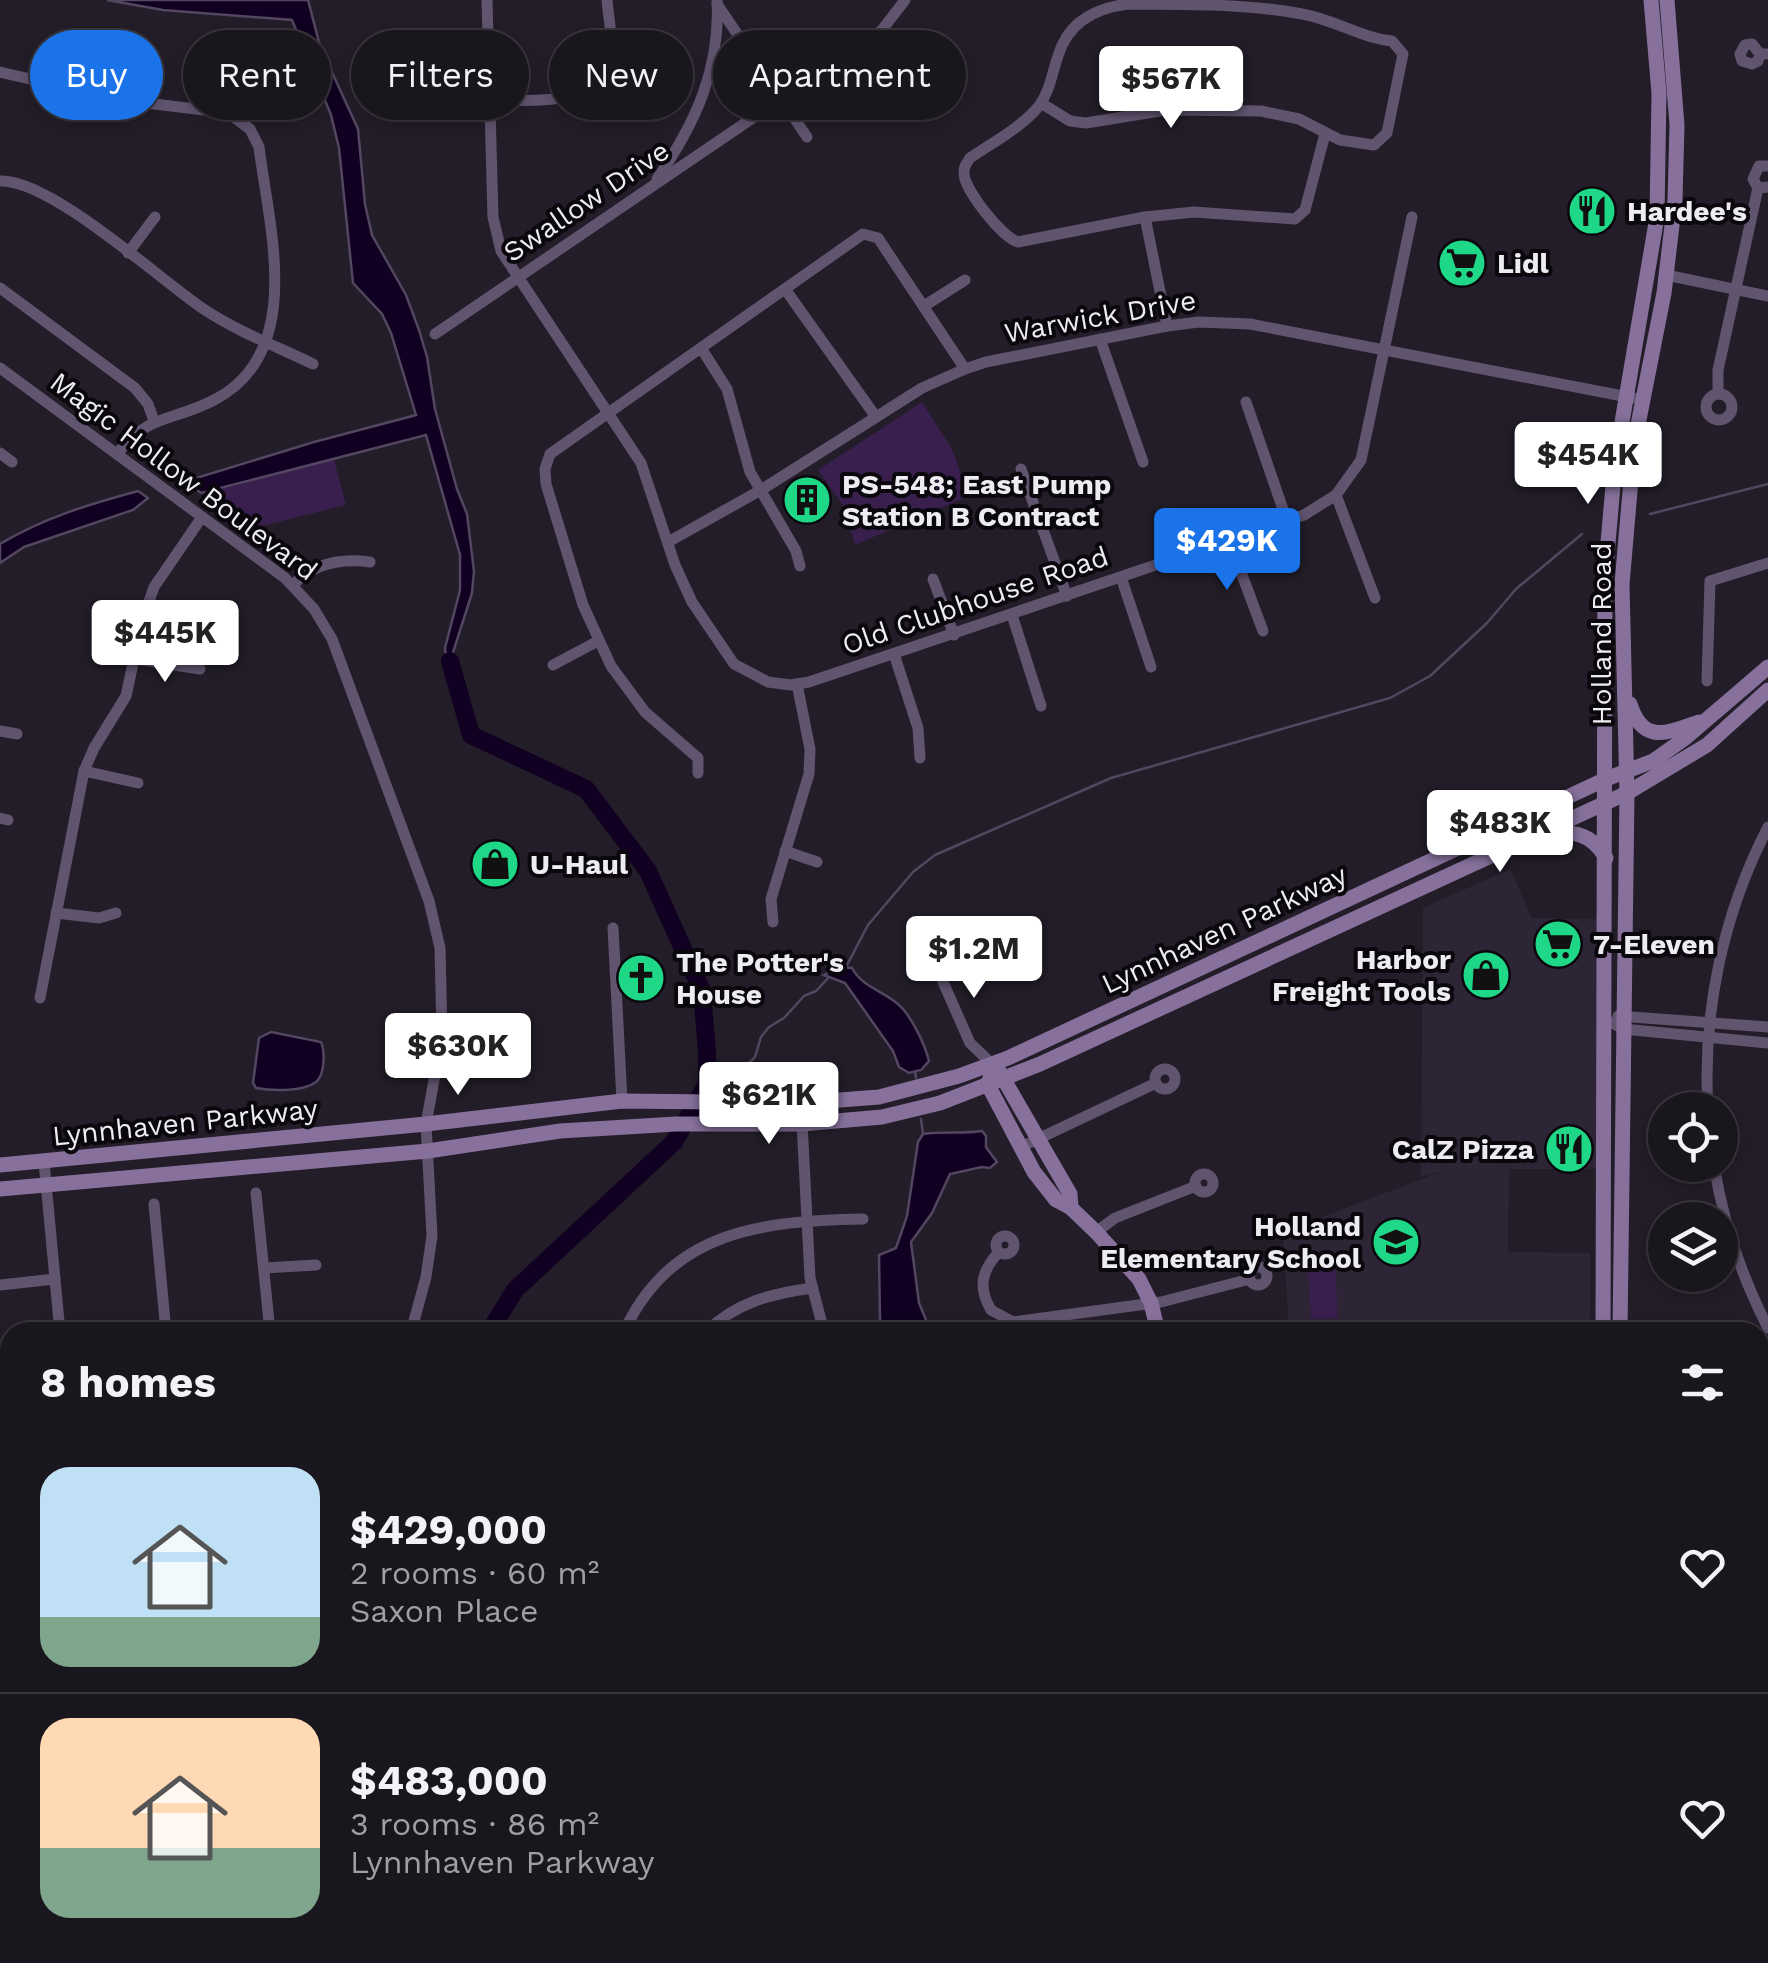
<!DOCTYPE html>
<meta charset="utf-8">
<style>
body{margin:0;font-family:"Work Sans",sans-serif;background:#231f27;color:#f1f3f6;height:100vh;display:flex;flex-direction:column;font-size:38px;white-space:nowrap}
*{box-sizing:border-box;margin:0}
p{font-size:32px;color:#9f9fa4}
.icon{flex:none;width:55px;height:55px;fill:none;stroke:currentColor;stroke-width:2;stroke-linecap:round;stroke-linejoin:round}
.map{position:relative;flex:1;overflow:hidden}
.details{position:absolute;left:0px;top:1322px;width:1770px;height:642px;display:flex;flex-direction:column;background:#1a161e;border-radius:30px 30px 0 0;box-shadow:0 5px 15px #0003,0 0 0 2px #38353c}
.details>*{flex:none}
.hud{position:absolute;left:30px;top:30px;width:1000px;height:90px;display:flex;gap:20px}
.controls{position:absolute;left:1648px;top:1092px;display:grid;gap:20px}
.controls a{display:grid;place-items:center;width:90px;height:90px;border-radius:50%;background:#1a161e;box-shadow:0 5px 15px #0003,0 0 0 2px #38353c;font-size:50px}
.price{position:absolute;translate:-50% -85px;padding:0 22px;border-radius:10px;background:#fff;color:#222;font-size:32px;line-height:65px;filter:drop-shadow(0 2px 5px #0008)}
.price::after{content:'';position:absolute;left:50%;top:60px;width:30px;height:22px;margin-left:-15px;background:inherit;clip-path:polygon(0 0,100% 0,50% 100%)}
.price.selected{background:#1a73e8;color:#fff}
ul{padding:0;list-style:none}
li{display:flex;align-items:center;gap:30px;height:250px;padding:0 40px}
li+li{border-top:2px solid #38353c}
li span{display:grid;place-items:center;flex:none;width:280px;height:200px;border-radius:30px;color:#555}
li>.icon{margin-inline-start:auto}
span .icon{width:120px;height:120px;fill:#fffc;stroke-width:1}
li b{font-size:42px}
h2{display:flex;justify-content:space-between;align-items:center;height:120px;padding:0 40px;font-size:42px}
.tag{padding:0 35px;border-radius:45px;background:#1a161e;box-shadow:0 5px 15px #0003,0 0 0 2px #38353c;font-size:35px;line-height:90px}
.tag.selected{background:#1a73e8;color:#fff}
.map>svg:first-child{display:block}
.built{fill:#2d2535}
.green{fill:#381f4d}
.water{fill:#110021;stroke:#534660;stroke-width:2.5}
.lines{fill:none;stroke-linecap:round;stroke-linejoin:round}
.stream{stroke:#534660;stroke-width:2.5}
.river{stroke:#110021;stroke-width:18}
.street{stroke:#61546f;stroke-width:11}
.secondary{stroke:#87719c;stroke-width:15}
.labels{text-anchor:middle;stroke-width:8;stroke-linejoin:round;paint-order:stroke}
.street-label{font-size:28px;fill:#eeebf2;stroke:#0a080d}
.poi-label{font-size:28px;font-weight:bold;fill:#eeebf2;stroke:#0a080d;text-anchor:start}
</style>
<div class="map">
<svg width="1768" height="1963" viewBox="0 0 1768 1963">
<rect width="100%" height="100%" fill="#221d28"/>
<path class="built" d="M 1510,869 L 1532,918 L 1597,919 L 1596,1169 L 1509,1169 L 1508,1252 L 1590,1253 L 1590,1332 L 1289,1332 L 1283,1232 L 1443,1171 L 1421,1177 L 1423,908 Z"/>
<g class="green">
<path d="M 922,402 L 952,449 L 969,496 L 855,545 L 842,504 L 818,470 Z"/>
<path d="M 334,459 L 346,505 L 238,532 L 201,493 Z"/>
<path d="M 1335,1268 L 1338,1318 L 1311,1319 L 1308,1270 Z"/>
</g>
<g class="water">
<path d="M 107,0 L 308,0 L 320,46 L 358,129 L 365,204 L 372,235 L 406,295 L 419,330 L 427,357 L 435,409 L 457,489 L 467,514 L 474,571 L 472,593 L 450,662 L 446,657 L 445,648 L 460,590 L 460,555 L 426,435 L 201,493 L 193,487 L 193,479 L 314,442 L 416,415 L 391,333 L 382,314 L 353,283 L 339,148 L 331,115 L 292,20 L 163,10 Z"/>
<path d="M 138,491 L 148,498 L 133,510 L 24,547 L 0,563 L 0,544 C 43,518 90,504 138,491 Z"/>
<path d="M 839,967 L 852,968 C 864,990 888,991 903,1009 C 914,1022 925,1045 929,1061 L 921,1070 L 909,1073 L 899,1067 L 893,1051 L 845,983 L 824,975 Z"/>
<path d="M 271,1032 L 321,1042 C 325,1051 325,1075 316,1082 C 303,1092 271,1091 256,1088 L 253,1083 L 259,1038 Z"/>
<path d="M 982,1131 L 986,1136 L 986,1147 L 997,1162 L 990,1168 L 982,1167 L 950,1174 L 932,1213 L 911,1242 L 919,1303 L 931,1332 L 886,1332 L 880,1319 L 879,1255 L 896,1248 L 907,1216 L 918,1142 L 923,1134 C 943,1131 961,1134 982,1131 Z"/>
<rect x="1760" y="1744" width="8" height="186"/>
</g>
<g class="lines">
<g class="stream">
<path d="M 1650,514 L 1768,484"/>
<path d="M 846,967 L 868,925 L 913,872 L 935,855 L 1111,778 L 1390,698 L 1430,676 L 1487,623 L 1516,589 L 1582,534"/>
<path d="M 723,1069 L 746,1066 L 755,1057 L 761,1037 L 769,1027 L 784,1018 L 804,996 L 816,991 L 829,977"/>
<path d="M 915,1071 L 916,1078"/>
<path d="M 921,1119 L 923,1134"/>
</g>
<g class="river">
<path d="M 450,661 L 471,735 L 586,789 L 648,871 L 702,991 L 707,1052 L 707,1084 L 674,1142 L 515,1290 L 489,1332"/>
<path d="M 325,1963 L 334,1955"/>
</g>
<g class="street">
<path d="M 487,0 L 493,217 L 501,251 L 641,463 L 675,565 L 692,602 L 734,664 L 768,682 L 791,685 L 809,682 L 1304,515 L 1336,495 L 1361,460 L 1412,217"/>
<path d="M 717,4 L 807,137"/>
<path d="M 1760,54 L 1752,44 L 1745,45 L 1740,54 L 1742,61 L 1752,64 L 1758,61 L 1760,54 L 1768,54"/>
<path d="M 0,72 L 122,100 L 228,113 L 250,129 L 259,147 C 269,228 306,353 214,400 C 172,422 149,413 117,454"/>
<path d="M 491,100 C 535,100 607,109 611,47 C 612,31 608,15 607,0"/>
<path d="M 1041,103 L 1070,121 L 1086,123 L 1166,110 L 1261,111 L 1299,119 L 1340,140 L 1374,145 L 1387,133 L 1403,54 L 1392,41 C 1361,38 1336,20 1302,14 C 1245,3 1186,5 1128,4 C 1095,8 1068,22 1058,56 C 1052,73 1050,91 1039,106 C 1022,127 992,143 970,158 C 966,164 964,166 964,173 C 964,190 1002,237 1018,242 L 1145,217 L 1194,212 L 1295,219 L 1305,210 L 1325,134"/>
<path d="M 1768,166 L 1759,166 L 1753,179 L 1758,188 L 1768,187"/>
<path d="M 657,179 C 695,124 721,68 717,0"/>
<path d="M 0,181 C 50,179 157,277 202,308 C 236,331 276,346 313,364"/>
<path d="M 1145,217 L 1167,326"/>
<path d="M 128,253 L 155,217"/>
<path d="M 1666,275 L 1768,296"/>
<path d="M 0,288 L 135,388 L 148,404 L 154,421"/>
<path d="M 785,289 L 876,417"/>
<path d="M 924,306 L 965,280"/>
<path d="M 435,334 L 882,30 L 905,0"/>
<path d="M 1100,339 L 1143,462"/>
<path d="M 701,348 L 727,389 L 750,472 L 796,551 L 800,566"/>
<path d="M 0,368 L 285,578 L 314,609 L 332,639 L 429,901 L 440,948 L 442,1036 L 426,1124 L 432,1236 L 426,1277 L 411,1332"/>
<circle cx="1719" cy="407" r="13"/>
<path d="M 1718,394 L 1718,370 L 1758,188"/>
<path d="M 1246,402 L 1287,521"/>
<path d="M 0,453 L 12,462"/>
<path d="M 1021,469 L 1067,596"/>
<path d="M 1336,495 L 1375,598"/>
<path d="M 1229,540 L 1263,631"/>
<path d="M 668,542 L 761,490 L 922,388 L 965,369 L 986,362 L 1167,326 L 1199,322 L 1250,324 L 1633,398"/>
<path d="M 1121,577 L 1151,667"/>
<path d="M 933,579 L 954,635"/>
<path d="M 293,585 C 314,563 341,558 370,562"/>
<path d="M 1012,615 L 1041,706"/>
<path d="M 894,654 L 918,728 L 920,758"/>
<path d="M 136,659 L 200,669"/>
<path d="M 553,665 L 598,641"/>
<path d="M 1707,681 L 1710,581 L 1768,563"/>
<path d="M 0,731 L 17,734"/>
<path d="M 84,771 L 138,783"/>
<path d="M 698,773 L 698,758 L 645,712 L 611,666 L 583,605 L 546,484 L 545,469 L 550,454 L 863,234 L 878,238 L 965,369"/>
<path d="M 0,818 L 8,820"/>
<path d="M 785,851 L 817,862"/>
<path d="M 56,913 L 99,918 L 116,913"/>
<path d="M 773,922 L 771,899 L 809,774 L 810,749 L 797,684"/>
<path d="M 613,928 L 622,1101"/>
<path d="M 969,935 L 945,966 L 943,982 L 970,1043 L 992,1064"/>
<path d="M 40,998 L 84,771 L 94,748 L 126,696 L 142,622 L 154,587 L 202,517"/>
<path d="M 1618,1016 L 1768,1027"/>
<path d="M 1605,1019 L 1623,1029 L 1768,1043"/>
<circle cx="1165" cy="1079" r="10"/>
<path d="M 801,1103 L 810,1278 L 824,1332"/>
<path d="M 1708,1110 C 1702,1012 1723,914 1768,827"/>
<path d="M 1021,1147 L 1156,1083"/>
<path d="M 44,1162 L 60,1332"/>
<path d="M 1714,1165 C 1723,1222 1742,1277 1768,1328"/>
<circle cx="1204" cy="1183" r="9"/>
<path d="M 256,1193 L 270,1332"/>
<path d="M 154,1204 L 166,1332"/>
<path d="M 1096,1232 L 1115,1218 L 1196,1186"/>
<circle cx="1005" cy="1245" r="9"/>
<path d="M 999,1252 C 981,1271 978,1288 991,1310 L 1013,1322 L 1161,1302 L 1250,1279"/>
<circle cx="1258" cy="1276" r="9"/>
<path d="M 264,1268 L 316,1265"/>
<path d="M 0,1285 L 55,1279"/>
<path d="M 624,1332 C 670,1230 763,1221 863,1219"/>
<path d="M 706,1332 C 737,1302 770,1294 812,1288"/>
<path d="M 0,1389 L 10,1388"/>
<path d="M 0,1493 L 10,1492"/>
<path d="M 1760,1691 L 1768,1692"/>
<path d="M 0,1727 L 10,1732"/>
<path d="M 0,1860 L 10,1826"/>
<path d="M 1231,1955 L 1231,1963"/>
<path d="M 1398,1955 L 1398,1963"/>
<path d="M 84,1963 L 85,1955"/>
<path d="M 214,1963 L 221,1955"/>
<path d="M 444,1963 L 449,1955"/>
<path d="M 518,1963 L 522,1955"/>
<path d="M 584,1963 L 588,1955"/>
<path d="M 707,1963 L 716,1955"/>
<path d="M 819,1963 L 823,1955"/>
<path d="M 1104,1963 L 1108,1955"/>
</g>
<g class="secondary">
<path d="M 1630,704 C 1643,745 1667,733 1699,722"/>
<path d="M 1545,832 C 1573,832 1591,832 1606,858"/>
<path d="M 999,1071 L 1070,1194 L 1071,1208"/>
<path d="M 990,1078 L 988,1085 L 1034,1172 L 1056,1200 L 1071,1208 L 1096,1232 L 1139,1279 L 1151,1303 L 1158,1332"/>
<path d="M 0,1165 L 426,1124 L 622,1101 L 801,1103 L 879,1097 L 959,1076 L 1008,1058 L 1606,779 L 1653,761 L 1684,739 L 1768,667"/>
<path d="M 0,1189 L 428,1151 L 560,1131 L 676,1124 L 802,1124 L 882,1117 L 940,1103 L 1040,1064 L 1627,793 L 1707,745 L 1768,690"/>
<path d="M 1603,1332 L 1605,577 L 1615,463 L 1657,217 L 1659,93 L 1651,0"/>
<path d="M 1620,1332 L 1627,793 L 1622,584 L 1634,445 L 1664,293 L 1675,200 L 1677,125 L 1667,0"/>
<path d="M 1760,1936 L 1768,1936"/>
<path d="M 1760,1952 L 1768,1952"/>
<path d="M 1599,1963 L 1599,1955"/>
<path d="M 1619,1963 L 1619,1955"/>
</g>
</g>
<defs>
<g id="restaurant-disc" transform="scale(2.5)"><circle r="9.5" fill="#1fd887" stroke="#0a080d"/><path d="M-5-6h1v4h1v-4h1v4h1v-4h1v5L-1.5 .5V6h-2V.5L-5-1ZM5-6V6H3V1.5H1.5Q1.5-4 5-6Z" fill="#111"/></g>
<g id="supermarket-disc" transform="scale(2.5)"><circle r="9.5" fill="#1fd887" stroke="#0a080d"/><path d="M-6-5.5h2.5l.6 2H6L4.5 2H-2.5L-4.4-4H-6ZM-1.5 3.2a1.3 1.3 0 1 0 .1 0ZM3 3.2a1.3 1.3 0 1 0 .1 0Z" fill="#111"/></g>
<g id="building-disc" transform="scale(2.5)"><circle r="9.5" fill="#1fd887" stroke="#0a080d"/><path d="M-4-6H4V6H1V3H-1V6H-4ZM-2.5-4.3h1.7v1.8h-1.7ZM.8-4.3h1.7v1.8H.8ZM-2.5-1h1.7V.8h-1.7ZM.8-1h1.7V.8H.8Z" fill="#111"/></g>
<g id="shop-disc" transform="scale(2.5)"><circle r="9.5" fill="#1fd887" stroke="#0a080d"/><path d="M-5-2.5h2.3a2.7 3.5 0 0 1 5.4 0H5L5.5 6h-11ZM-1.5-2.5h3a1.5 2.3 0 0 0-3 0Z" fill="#111"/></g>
<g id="church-disc" transform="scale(2.5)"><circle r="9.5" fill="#1fd887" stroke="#0a080d"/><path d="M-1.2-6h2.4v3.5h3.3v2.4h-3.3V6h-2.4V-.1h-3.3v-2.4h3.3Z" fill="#111"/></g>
<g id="school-disc" transform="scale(2.5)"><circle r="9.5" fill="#1fd887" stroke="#0a080d"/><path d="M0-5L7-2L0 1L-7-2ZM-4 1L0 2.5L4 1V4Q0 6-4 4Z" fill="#111"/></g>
</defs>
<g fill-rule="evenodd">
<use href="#restaurant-disc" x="1592" y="211"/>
<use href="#supermarket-disc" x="1462" y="263"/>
<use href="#building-disc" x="807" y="500"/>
<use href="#shop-disc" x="495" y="864"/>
<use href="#supermarket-disc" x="1558" y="944"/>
<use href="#shop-disc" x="1486" y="975"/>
<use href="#church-disc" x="641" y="978"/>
<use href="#restaurant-disc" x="1569" y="1149"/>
<use href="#school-disc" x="1396" y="1242"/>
</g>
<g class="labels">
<g class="street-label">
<text transform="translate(586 201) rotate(-34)" y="10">Swallow Drive</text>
<text transform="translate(1100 316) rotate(-10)" y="10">Warwick Drive</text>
<text transform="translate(184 476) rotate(37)" y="10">Magic Hollow Boulevard</text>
<text transform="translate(975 600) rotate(-19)" y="10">Old Clubhouse Road</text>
<text transform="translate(1601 634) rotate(-90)" y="10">Holland Road</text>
<text transform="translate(1224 929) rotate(-25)" y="10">Lynnhaven Parkway</text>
<text transform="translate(185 1122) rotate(-6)" y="10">Lynnhaven Parkway</text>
</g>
<g class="poi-label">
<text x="1627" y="221">Hardee's</text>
<text x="1497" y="273">Lidl</text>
<text x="842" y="494">PS-548; East Pump<tspan x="842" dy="32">Station B Contract</tspan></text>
<text x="530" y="874">U-Haul</text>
<text x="1593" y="954">7-Eleven</text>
<text x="1451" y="969" text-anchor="end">Harbor<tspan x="1451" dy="32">Freight Tools</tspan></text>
<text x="676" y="972">The Potter's<tspan x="676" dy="32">House</tspan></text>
<text x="1534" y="1159" text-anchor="end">CalZ Pizza</text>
<text x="1361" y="1236" text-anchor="end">Holland<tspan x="1361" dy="32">Elementary School</tspan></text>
</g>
</g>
</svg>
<div class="controls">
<a><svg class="icon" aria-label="locate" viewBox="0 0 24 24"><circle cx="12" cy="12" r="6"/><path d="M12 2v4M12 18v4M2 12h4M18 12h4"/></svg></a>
<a><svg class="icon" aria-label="layers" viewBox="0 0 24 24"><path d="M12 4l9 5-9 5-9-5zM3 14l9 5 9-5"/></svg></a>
</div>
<b class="price" style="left:1171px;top:131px">$567K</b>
<b class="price" style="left:1588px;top:507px">$454K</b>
<b class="price selected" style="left:1227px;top:593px">$429K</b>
<b class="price" style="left:165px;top:685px">$445K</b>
<b class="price" style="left:1500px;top:875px">$483K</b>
<b class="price" style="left:974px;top:1001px">$1.2M</b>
<b class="price" style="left:458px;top:1098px">$630K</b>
<b class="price" style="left:769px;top:1147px">$621K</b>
<div class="hud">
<a class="tag selected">Buy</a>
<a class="tag">Rent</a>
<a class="tag">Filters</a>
<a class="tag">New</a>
<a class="tag">Apartment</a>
</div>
<section class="details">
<h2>8 homes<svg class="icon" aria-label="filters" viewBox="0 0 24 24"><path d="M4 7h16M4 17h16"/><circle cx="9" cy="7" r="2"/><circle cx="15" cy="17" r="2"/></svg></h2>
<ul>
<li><span style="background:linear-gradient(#bfe0f5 75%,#7fa58c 0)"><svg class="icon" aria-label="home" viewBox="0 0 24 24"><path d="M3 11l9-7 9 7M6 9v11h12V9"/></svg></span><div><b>$429,000</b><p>2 rooms · 60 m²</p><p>Saxon Place</p></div><svg class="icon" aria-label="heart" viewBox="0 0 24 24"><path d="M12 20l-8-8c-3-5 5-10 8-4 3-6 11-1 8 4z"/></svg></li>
<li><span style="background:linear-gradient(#ffd9b3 65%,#7fa58c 0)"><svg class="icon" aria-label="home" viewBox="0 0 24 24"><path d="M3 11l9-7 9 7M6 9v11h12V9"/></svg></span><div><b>$483,000</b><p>3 rooms · 86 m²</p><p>Lynnhaven Parkway</p></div><svg class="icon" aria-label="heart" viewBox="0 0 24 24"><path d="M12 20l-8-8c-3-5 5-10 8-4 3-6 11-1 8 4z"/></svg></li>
</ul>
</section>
</div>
